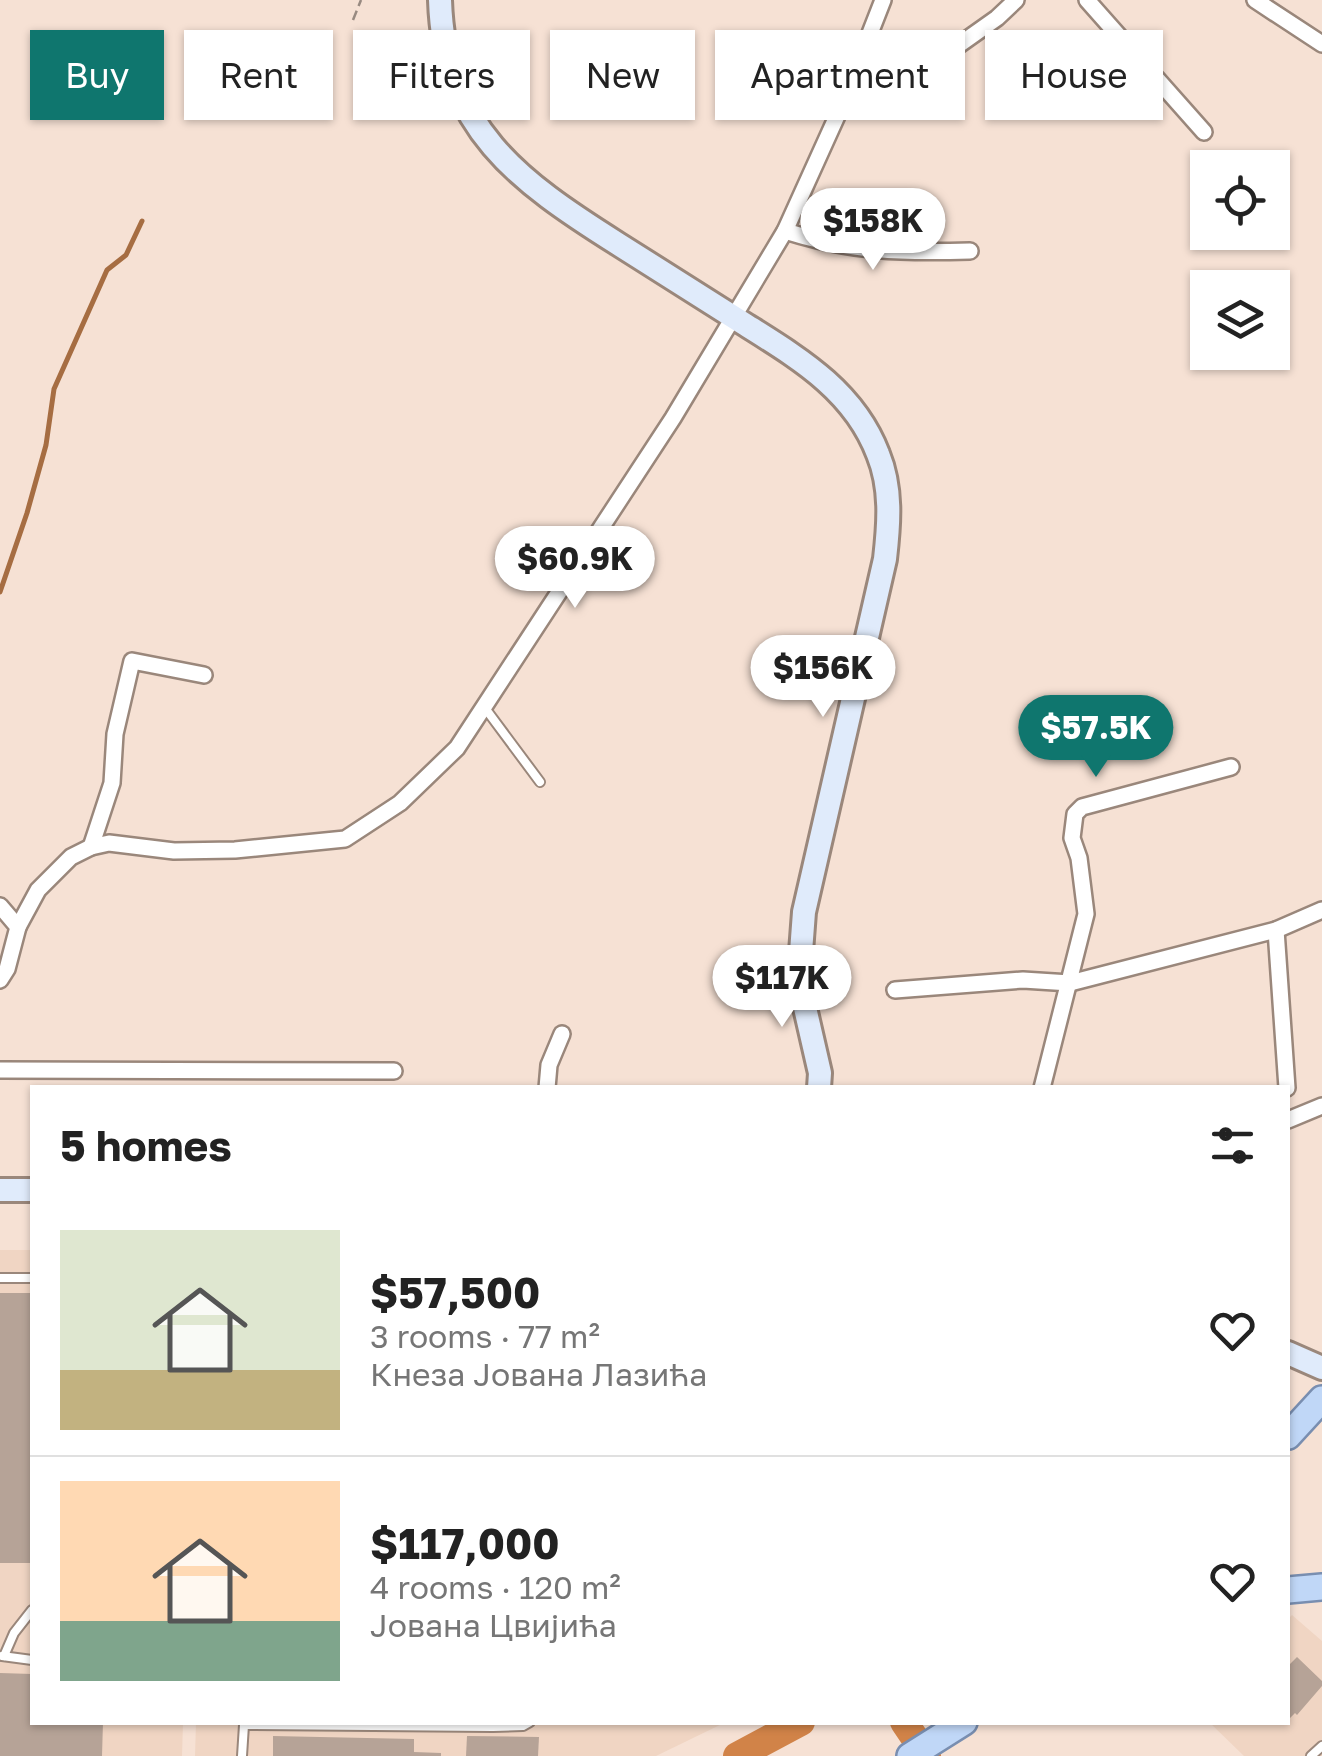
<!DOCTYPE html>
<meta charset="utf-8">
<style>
body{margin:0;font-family:"Golos Text",sans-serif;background:#f2f2f2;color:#222;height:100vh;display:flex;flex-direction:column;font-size:38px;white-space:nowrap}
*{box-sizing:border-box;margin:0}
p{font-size:32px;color:#767676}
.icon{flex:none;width:55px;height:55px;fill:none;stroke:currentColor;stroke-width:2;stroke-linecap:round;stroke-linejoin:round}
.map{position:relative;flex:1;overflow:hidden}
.side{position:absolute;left:30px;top:1085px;width:1260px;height:640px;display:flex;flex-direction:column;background:#fff;border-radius:0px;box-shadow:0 2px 8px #0004}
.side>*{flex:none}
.banner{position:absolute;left:30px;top:30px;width:1262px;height:90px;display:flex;gap:20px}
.buttons{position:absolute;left:1190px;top:150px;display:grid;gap:20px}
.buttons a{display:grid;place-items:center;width:100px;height:100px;border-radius:0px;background:#fff;box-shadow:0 2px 8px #0004;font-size:50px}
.price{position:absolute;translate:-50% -85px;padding:0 22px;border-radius:35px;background:#fff;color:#222;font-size:32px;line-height:65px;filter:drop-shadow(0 2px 5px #0008)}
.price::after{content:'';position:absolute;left:50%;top:60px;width:30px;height:22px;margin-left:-15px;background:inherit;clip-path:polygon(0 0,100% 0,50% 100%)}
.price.current{background:#0f766e;color:#fff}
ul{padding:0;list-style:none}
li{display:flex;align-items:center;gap:30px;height:250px;padding:0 30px}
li+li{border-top:2px solid #e0e0e0}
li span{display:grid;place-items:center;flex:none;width:280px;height:200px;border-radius:0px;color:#555}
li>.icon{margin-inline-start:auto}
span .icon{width:120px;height:120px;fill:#fffc;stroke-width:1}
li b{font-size:42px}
h2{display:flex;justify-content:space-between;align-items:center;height:120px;padding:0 30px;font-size:42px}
.tag{padding:0 35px;border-radius:0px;background:#fff;box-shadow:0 2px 8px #0004;font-size:35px;line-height:90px}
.tag.current{background:#0f766e;color:#fff}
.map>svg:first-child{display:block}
.built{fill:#f0d5c3}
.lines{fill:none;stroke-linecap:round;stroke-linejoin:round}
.stream{stroke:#a66d42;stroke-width:5}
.river{stroke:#d18348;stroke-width:28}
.building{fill:#b6a397}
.lane-casing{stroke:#9a877b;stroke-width:12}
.street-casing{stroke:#9a877b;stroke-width:20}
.secondary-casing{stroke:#9a877b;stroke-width:28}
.primary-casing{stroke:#798eb0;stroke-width:30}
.path{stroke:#988a81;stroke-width:2.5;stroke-dasharray:10 5;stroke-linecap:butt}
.lane{stroke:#fff;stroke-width:8}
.street{stroke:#fff;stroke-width:15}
.secondary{stroke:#e0ebfb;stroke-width:22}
.primary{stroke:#c0d7f7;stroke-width:25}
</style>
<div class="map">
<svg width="1322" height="1756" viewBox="0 0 1322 1756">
<rect width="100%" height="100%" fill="#f6e1d4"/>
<g class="built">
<path d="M 0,1250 L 32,1250 L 32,1722 L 183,1723 L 182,1756 L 0,1756 Z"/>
<path d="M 1292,1615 L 1322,1641 L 1322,1756 L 1244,1756 L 1210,1723 L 1288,1722 L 1288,1619 Z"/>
<path d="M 196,1723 L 724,1723 L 656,1756 L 195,1756 Z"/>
</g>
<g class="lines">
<path class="stream" d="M 0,592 L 27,513 L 46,445 L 54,389 L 107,270 L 126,255 L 142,221"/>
<g class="river">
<path d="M 904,1722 L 927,1756"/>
<path d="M 737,1756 L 801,1722"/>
</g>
</g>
<g class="building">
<rect x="0" y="1293" width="32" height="270"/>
<path d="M 1297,1657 L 1322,1681 L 1322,1686 L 1297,1715 L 1295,1713 L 1288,1720 L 1288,1666 Z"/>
<path d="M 0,1673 L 32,1674 L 32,1722 L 103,1722 L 102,1756 L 0,1756 Z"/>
<path d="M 273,1736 L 414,1739 L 414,1752 L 441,1753 L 441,1756 L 273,1756 Z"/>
<path d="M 467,1736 L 539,1737 L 538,1756 L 466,1756 Z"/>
</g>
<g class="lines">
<g class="lane-casing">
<g id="lane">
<path d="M 485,708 L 540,782"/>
<path d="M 0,1278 L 32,1278"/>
<path d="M 2,1656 L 32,1660"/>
<path d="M 4,1656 L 14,1633 L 32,1610"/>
<path d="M 242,1756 L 244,1725 L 493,1727 L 523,1726 L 530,1722"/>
<path d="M 1311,1756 L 1322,1746"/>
</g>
</g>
<g class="street-casing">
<g id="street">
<path d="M 1087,0 L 1204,132"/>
<path d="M 1255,0 L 1322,44"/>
<path d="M 842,105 L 894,91 L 997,18 L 1016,0"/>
<path d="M 785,231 C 851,252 901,253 970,251"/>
<path d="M 91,847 L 112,783 L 115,734 L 132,661 L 204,675"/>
<path d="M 0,906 L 18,927 L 7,969 L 0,980"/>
<path d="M 18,927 L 38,890 L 71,857 L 91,847 L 109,843 L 174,851 L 235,850 L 345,839 L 400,803 L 457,748 L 673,418 L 785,231 L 842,105 L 883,0"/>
<path d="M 1276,930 L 1287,1088"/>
<path d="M 895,990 L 1023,980 L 1070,983 L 1276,930 L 1322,910"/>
<path d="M 0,1070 L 394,1071"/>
<path d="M 547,1088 L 549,1065 L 562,1034"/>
<path d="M 1042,1088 L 1086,914 L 1079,858 L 1072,838 L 1075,814 L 1082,807 L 1231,767"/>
<path d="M 1288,1120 L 1322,1106"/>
</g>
</g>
<g class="secondary-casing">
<g id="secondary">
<path d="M 440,0 C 444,128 518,181 618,244 C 660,271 703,298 746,325 C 800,359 854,391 878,454 C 892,488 889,524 885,559 L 804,912 L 801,952 L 803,999 L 820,1073 L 819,1088"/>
<path d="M 0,1190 L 32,1190"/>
<path d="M 1288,1353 L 1322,1368"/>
</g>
</g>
<g class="primary-casing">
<g id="primary">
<path d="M 1288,1436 L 1322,1399"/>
<path d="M 1288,1590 L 1322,1587"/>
<path d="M 910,1756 L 964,1722"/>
</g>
</g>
<path class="path" d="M 353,20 L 361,0"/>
<use href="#lane" class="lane"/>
<use href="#street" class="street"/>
<use href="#secondary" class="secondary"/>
<use href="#primary" class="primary"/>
</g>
</svg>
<div class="buttons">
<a><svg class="icon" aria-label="locate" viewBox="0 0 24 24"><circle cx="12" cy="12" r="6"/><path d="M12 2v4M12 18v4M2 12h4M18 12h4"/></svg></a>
<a><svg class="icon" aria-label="layers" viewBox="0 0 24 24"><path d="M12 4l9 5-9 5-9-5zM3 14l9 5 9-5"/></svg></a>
</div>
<b class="price" style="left:873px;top:273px">$158K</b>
<b class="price" style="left:575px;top:611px">$60.9K</b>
<b class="price" style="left:823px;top:720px">$156K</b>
<b class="price current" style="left:1096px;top:780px">$57.5K</b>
<b class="price" style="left:782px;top:1030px">$117K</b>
<div class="banner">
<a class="tag current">Buy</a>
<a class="tag">Rent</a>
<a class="tag">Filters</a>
<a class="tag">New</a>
<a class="tag">Apartment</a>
<a class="tag">House</a>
</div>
<section class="side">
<h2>5 homes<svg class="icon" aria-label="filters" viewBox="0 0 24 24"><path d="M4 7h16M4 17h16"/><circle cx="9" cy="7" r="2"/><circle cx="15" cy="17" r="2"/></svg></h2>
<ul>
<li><span style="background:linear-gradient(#dfe7d0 70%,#c2b280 0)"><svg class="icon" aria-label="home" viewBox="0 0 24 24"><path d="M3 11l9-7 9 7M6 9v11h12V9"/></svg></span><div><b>$57,500</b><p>3 rooms · 77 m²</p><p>Кнеза Јована Лазића</p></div><svg class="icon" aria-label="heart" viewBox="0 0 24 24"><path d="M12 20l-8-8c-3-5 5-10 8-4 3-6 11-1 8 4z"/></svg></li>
<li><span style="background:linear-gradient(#ffd9b3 70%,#7fa58c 0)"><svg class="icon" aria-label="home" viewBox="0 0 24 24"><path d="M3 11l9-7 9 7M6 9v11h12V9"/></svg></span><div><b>$117,000</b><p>4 rooms · 120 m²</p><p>Јована Цвијића</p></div><svg class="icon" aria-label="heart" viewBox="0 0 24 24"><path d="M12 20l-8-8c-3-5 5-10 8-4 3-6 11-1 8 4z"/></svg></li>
</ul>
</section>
</div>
